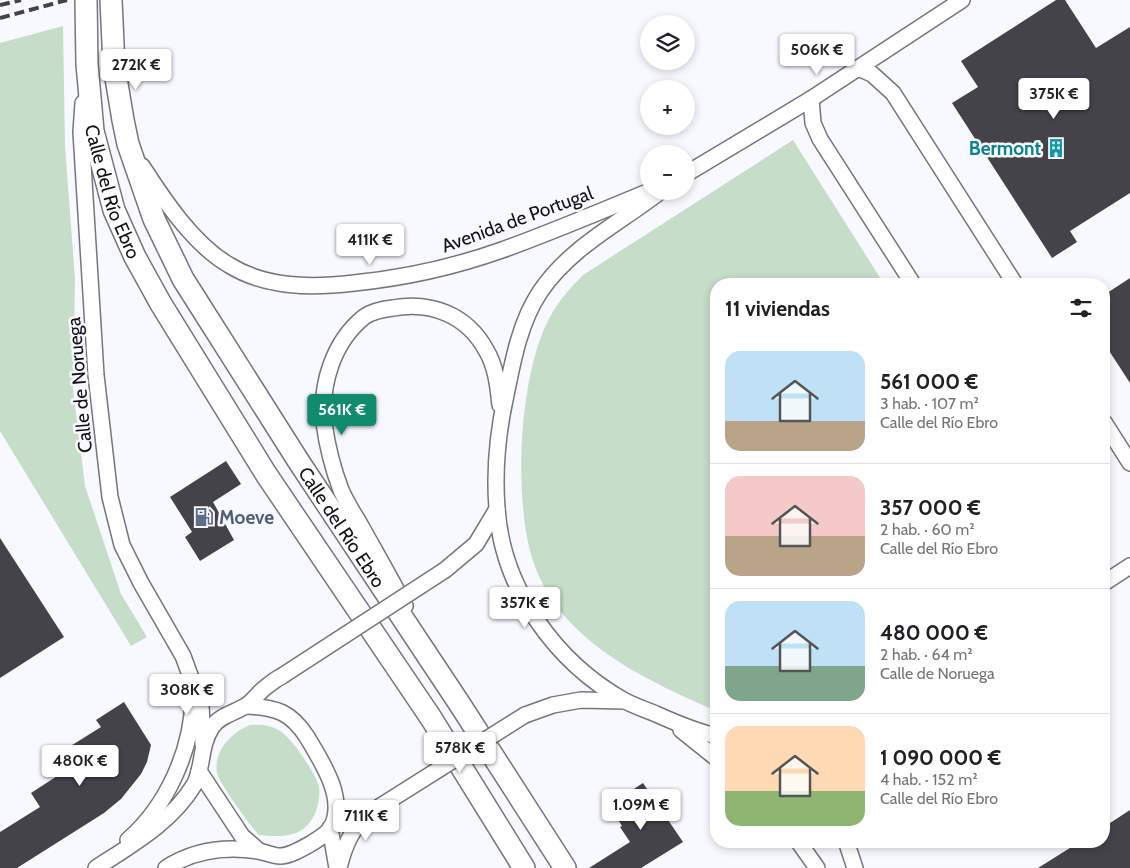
<!DOCTYPE html>
<html lang="es">
<meta charset="utf-8">
<style>
body{margin:0;font-family:Cabin,sans-serif;background:#f2f2f2;color:#202124;height:100vh;display:flex;flex-direction:column;font-size:19px;white-space:nowrap}
*{box-sizing:border-box;margin:0}
p{font-size:16px;color:#757577}
.icon{flex:none;width:28px;height:28px;fill:none;stroke:currentColor;stroke-width:2;stroke-linecap:round;stroke-linejoin:round}
.map{position:relative;flex:1;overflow:hidden}
.drawer{position:absolute;left:710px;top:278px;width:400px;height:570px;display:flex;flex-direction:column;background:#fff;border-radius:20px;box-shadow:0 2px 8px #0003}
.drawer>*{flex:none}
.tools{position:absolute;left:640px;top:15px;display:grid;gap:10px}
.tools a{display:grid;place-items:center;width:55px;height:55px;border-radius:50%;background:#fff;box-shadow:0 2px 8px #0003;font-size:25px}
.price{position:absolute;translate:-50% -42px;padding:0 11px;border-radius:5px;background:#fff;color:#222;font-size:16px;line-height:32px;filter:drop-shadow(0 1px 2px #0008)}
.price::after{content:'';position:absolute;left:50%;top:30px;width:15px;height:11px;margin-left:-8px;background:inherit;clip-path:polygon(0 0,100% 0,50% 100%)}
.price.selected{background:#118b6e;color:#fff}
ul{padding:0;list-style:none}
li{display:flex;align-items:center;gap:15px;height:125px;padding:0 15px}
li+li{border-top:1px solid #e0e0e0}
li span{display:grid;place-items:center;flex:none;width:140px;height:100px;border-radius:15px;color:#555}
li>.icon{margin-inline-start:auto}
span .icon{width:60px;height:60px;fill:#fffc;stroke-width:1}
li b{font-size:21px}
h2{display:flex;justify-content:space-between;align-items:center;height:60px;padding:0 15px;font-size:21px}
.map>svg:first-child{display:block}
.green{fill:#c6ddc9}
.building{fill:#444349}
.lines{fill:none;stroke-linecap:round;stroke-linejoin:round}
.minor-casing{stroke:#75757b;stroke-width:18}
.secondary-casing{stroke:#75757b;stroke-width:24}
.minor{stroke:#fff;stroke-width:15}
.secondary{stroke:#fff;stroke-width:21}
.rail{stroke:#444447;stroke-width:4;stroke-dasharray:10 5;stroke-linecap:butt}
.minor-bridge-casing{stroke:#75757b;stroke-width:18;stroke-linecap:butt}
.minor-bridge{stroke:#fff;stroke-width:15}
.labels{text-anchor:middle;stroke-width:5;stroke-linejoin:round;paint-order:stroke}
.culture-label{font-size:19px;font-weight:bold;fill:#0d838f;stroke:#f8f8ff;text-anchor:end}
.street-label{font-size:19px;fill:#121214;stroke:#f8f8ff}
.service-label{font-size:19px;font-weight:bold;fill:#4e5e75;stroke:#f8f8ff;text-anchor:start}
</style>
<div class="map">
<svg width="1130" height="868" viewBox="0 0 1130 868">
<rect width="100%" height="100%" fill="#f8f8ff"/>
<g class="green">
<path d="M 63,26 L 65,146 L 75,279 L 73,389 L 85,486 L 121,594 L 147,637 L 131,646 L 0,431 L 0,43 Z"/>
<path d="M 793,140 L 884,284 L 716,284 L 716,711 C 660,686 601,660 561,612 C 547,595 536,573 530,551 C 514,489 519,365 554,310 C 562,297 572,286 583,275 Z"/>
<path d="M 250,725 C 261,724 271,725 280,731 C 291,737 317,775 319,787 C 321,803 314,824 300,831 C 288,838 272,836 259,835 C 251,827 219,783 217,773 C 213,751 232,732 250,725 Z"/>
</g>
<g class="building">
<path d="M 1056,0 L 1065,0 L 1096,48 L 1130,27 L 1130,193 L 1070,231 L 1077,242 L 1052,258 L 952,103 L 978,87 L 961,61 Z"/>
<path d="M 1130,278 L 1130,383 L 1104,343 L 1104,295 Z"/>
<path d="M 226,461 L 241,484 L 213,502 L 234,540 L 200,561 L 185,537 L 192,532 L 170,497 Z"/>
<path d="M 0,538 L 64,637 L 0,678 Z"/>
<path d="M 124,702 L 151,745 L 147,762 L 141,774 L 121,799 L 104,813 L 17,868 L 0,868 L 0,832 L 40,807 L 31,793 L 71,767 L 61,752 L 101,727 L 96,720 Z"/>
<path d="M 643,783 L 683,842 L 641,868 L 589,868 L 630,842 L 620,827 L 622,826 L 609,805 Z"/>
<path d="M 1130,810 L 1130,868 L 1038,868 L 1081,841 L 1104,841 L 1104,827 Z"/>
</g>
<g class="lines">
<g class="minor-casing">
<g id="minor">
<path d="M 858,68 L 872,74 L 893,93 L 1015,284"/>
<path d="M 811,99 L 813,123 L 820,139 L 913,284"/>
<path d="M 83,103 L 81,132 L 96,375 L 110,497 L 122,545 L 141,583 L 183,656 L 201,705 L 203,744"/>
<path d="M 142,166 C 164,200 193,244 229,265 C 266,288 311,288 354,283 C 404,278 454,267 502,250 C 552,232 601,211 650,191"/>
<path d="M 686,174 L 811,99 L 962,0"/>
<path d="M 661,191 C 620,223 570,247 540,292 C 520,322 513,360 506,395 C 498,431 494,470 497,508 C 502,588 555,662 625,701 C 635,706 646,710 656,714 C 676,723 695,731 716,736"/>
<path d="M 1104,422 L 1130,463"/>
<path d="M 445,570 L 476,544 L 497,509"/>
<path d="M 1104,583 L 1130,566"/>
<path d="M 405,606 C 391,579 376,553 361,526 C 354,514 346,502 341,490 C 333,469 327,445 324,423 C 320,385 333,342 364,317 C 371,312 384,309 393,308 C 431,301 467,315 486,350 C 496,366 498,387 500,405"/>
<path d="M 525,715 L 553,705 L 581,700 L 624,701"/>
<path d="M 681,730 L 716,758"/>
<path d="M 199,771 L 242,836 L 259,851"/>
<path d="M 332,826 L 370,811"/>
<path d="M 330,828 L 337,868"/>
<path d="M 128,840 C 167,806 192,750 193,699"/>
<path d="M 798,841 L 817,868"/>
<path d="M 846,841 L 855,868"/>
<path d="M 96,868 C 131,845 171,823 194,785 C 204,767 199,747 212,727 C 220,715 235,713 247,705 C 254,700 259,692 266,687 C 271,683 276,679 282,676"/>
<path d="M 166,868 C 194,850 225,846 258,851 C 265,852 273,856 280,856 C 290,856 303,848 312,843 C 318,839 329,833 332,826 C 346,797 321,761 307,737 C 291,712 276,707 246,706"/>
<path d="M 339,868 C 343,851 351,831 363,819 C 368,814 374,811 379,807"/>
</g>
</g>
<g class="secondary-casing">
<g id="secondary">
<path id="s1" d="M 86,0 L 87,64 L 93,131 L 114,210 L 135,257 L 161,304 L 266,474 L 431,718 L 524,868"/>
<path id="s2" d="M 111,0 L 114,66 L 123,120 L 128,144 L 154,219 L 183,279 L 299,462 L 459,703 L 565,868"/>
</g>
</g>
<use href="#minor" class="minor"/>
<use href="#secondary" class="secondary"/>
<g class="rail">
<path d="M 0,5 L 21,0"/>
<path d="M 0,18 L 67,0"/>
</g>
<g class="minor-bridge-casing">
<g id="minor-bridge">
<path d="M 282,676 L 445,570"/>
<path d="M 379,807 L 525,715"/>
</g>
</g>
<use href="#minor-bridge" class="minor-bridge"/>
</g>
<defs>
<g id="building-bare" transform="scale(1.5)"><path d="M-4-6H4V6H1V3H-1V6H-4ZM-2.5-4.3h1.7v1.8h-1.7ZM.8-4.3h1.7v1.8H.8ZM-2.5-1h1.7V.8h-1.7ZM.8-1h1.7V.8H.8Z" fill="#0f9aa8" stroke="#f8f8ff" stroke-width="2.5" paint-order="stroke"/></g>
<g id="fuel-bare" transform="scale(1.5)"><path d="M-5.5-6h7V0h2V4h1.3V-2.5L3-4.5l.8-.8L6-3V5H2.5V1h-1V6h-7ZM-4.2-4.7v3.2H.2V-4.7Z" fill="#5c6f8a" stroke="#f8f8ff" stroke-width="2.5" paint-order="stroke"/></g>
</defs>
<g fill-rule="evenodd">
<use href="#building-bare" x="1056" y="148"/>
<use href="#fuel-bare" x="204" y="517"/>
</g>
<g class="labels">
<g class="culture-label">
<text x="1041" y="155">Bermont</text>
</g>
<g class="street-label">
<text dy="7" stroke="none"><textPath href="#s1" startOffset="195">Calle del Río Ebro</textPath></text>
<text transform="translate(517 219) rotate(-20)" y="7">Avenida de Portugal</text>
<text transform="translate(79 385) rotate(-95)" y="7">Calle de Noruega</text>
<text dy="7" stroke="none"><textPath href="#s2" startOffset="586">Calle del Río Ebro</textPath></text>
</g>
<g class="service-label">
<text x="219" y="524">Moeve</text>
</g>
</g>
</svg>
<div class="tools">
<a><svg class="icon" aria-label="layers" viewBox="0 0 24 24"><path d="M12 4l9 5-9 5-9-5zM3 14l9 5 9-5"/></svg></a>
<a>+</a>
<a>−</a>
</div>
<b class="price" style="left:817px;top:76px">506K €</b>
<b class="price" style="left:136px;top:91px">272K €</b>
<b class="price" style="left:1054px;top:120px">375K €</b>
<b class="price" style="left:370px;top:266px">411K €</b>
<b class="price selected" style="left:342px;top:436px">561K €</b>
<b class="price" style="left:525px;top:629px">357K €</b>
<b class="price" style="left:187px;top:716px">308K €</b>
<b class="price" style="left:460px;top:774px">578K €</b>
<b class="price" style="left:80px;top:787px">480K €</b>
<b class="price" style="left:641px;top:831px">1.09M €</b>
<b class="price" style="left:366px;top:842px">711K €</b>
<section class="drawer">
<h2>11 viviendas<svg class="icon" aria-label="filters" viewBox="0 0 24 24"><path d="M4 7h16M4 17h16"/><circle cx="9" cy="7" r="2"/><circle cx="15" cy="17" r="2"/></svg></h2>
<ul>
<li><span style="background:linear-gradient(#bfe0f5 70%,#b9a48a 0)"><svg class="icon" aria-label="home" viewBox="0 0 24 24"><path d="M3 11l9-7 9 7M6 9v11h12V9"/></svg></span><div><b>561 000 €</b><p>3 hab. · 107 m²</p><p>Calle del Río Ebro</p></div></li>
<li><span style="background:linear-gradient(#f6c9c9 60%,#b9a48a 0)"><svg class="icon" aria-label="home" viewBox="0 0 24 24"><path d="M3 11l9-7 9 7M6 9v11h12V9"/></svg></span><div><b>357 000 €</b><p>2 hab. · 60 m²</p><p>Calle del Río Ebro</p></div></li>
<li><span style="background:linear-gradient(#bfe0f5 65%,#7fa58c 0)"><svg class="icon" aria-label="home" viewBox="0 0 24 24"><path d="M3 11l9-7 9 7M6 9v11h12V9"/></svg></span><div><b>480 000 €</b><p>2 hab. · 64 m²</p><p>Calle de Noruega</p></div></li>
<li><span style="background:linear-gradient(#ffd9b3 65%,#8fb573 0)"><svg class="icon" aria-label="home" viewBox="0 0 24 24"><path d="M3 11l9-7 9 7M6 9v11h12V9"/></svg></span><div><b>1 090 000 €</b><p>4 hab. · 152 m²</p><p>Calle del Río Ebro</p></div></li>
</ul>
</section>
</div>
